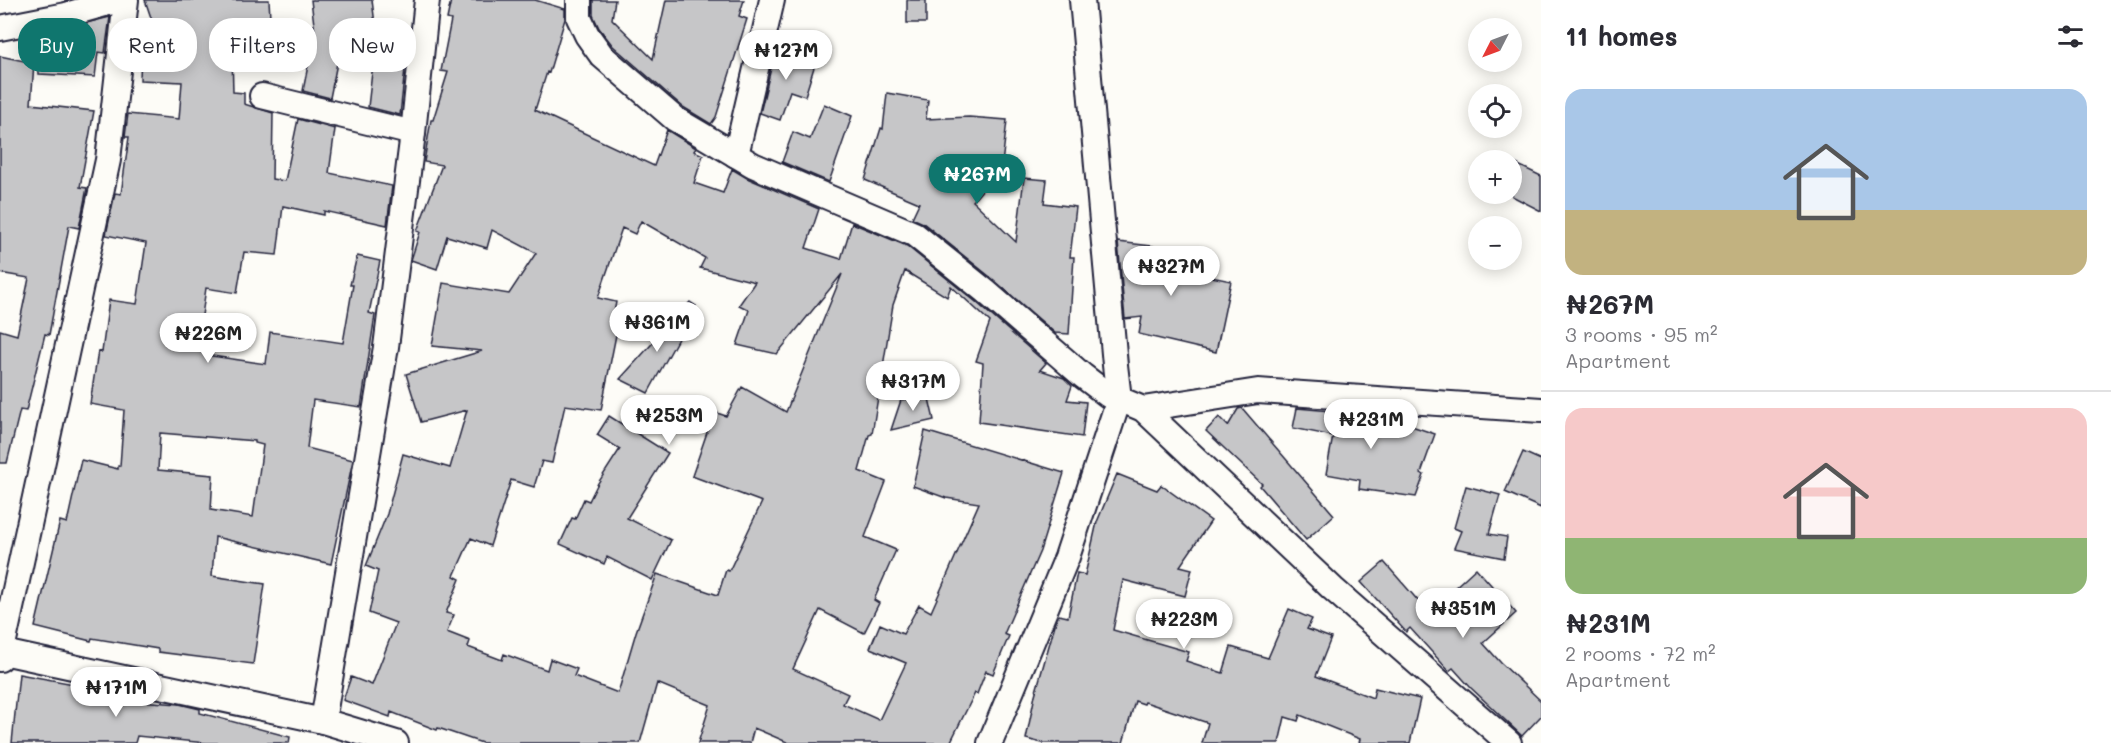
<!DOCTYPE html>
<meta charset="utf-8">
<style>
body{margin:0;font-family:Mali,sans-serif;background:#f2f2f3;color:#2b2b33;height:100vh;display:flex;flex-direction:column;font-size:22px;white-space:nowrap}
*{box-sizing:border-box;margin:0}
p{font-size:20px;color:#7c7c81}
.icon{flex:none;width:33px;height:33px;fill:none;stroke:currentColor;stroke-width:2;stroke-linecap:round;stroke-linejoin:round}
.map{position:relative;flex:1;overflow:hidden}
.drawer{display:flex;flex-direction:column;background:#fff;width:570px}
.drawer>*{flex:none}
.hud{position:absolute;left:18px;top:18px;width:570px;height:54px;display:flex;gap:12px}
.needle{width:39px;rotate:228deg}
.buttons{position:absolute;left:1468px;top:18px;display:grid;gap:12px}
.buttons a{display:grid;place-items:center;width:54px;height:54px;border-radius:50%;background:#fff;box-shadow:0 3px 15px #0003;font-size:30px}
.price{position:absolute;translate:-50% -51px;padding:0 14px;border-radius:21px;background:#fff;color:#222;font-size:20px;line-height:39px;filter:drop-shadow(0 2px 3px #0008)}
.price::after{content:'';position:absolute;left:50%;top:36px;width:18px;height:14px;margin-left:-9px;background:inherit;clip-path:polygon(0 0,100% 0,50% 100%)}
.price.current{background:#0f766e;color:#fff}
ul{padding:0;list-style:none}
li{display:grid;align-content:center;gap:12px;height:318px;padding:0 24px}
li+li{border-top:2px solid #e1e1e2}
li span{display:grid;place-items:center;height:186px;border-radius:18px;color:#555}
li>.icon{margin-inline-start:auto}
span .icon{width:108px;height:108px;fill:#fffc;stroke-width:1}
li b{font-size:26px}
h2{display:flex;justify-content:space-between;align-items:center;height:72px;padding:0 24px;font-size:26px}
.chip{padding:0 21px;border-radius:24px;background:#fff;box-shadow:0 3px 15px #0003;font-size:21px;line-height:54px}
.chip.current{background:#0f766e;color:#fff}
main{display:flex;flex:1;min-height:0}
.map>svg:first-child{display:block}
.building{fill:#c6c6c8;stroke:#22223b;stroke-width:1.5;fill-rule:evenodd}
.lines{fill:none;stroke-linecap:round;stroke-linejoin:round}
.street-casing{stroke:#22223b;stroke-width:28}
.street{stroke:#fdfcf7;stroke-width:24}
</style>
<main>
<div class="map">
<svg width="1541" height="743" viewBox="0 0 1541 743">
<rect width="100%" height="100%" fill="#fdfcf7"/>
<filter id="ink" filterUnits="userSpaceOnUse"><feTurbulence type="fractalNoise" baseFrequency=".0167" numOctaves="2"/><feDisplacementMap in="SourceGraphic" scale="12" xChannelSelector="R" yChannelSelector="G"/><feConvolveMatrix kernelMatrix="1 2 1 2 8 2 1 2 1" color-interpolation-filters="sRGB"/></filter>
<g filter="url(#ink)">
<g class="building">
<path d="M 145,0 L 269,0 L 271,35 L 275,35 L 274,54 L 232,54 L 233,92 L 244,93 L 244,104 L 273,113 L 272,179 L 285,181 L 298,119 L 335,129 L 329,173 L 392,186 L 387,225 L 324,211 L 324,215 L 283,206 L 277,255 L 244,252 L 237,293 L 206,288 L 199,336 L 209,337 L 206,355 L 266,364 L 270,332 L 343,343 L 353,285 L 350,285 L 357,256 L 380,261 L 369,313 L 375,315 L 361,407 L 313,400 L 307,448 L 353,460 L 331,564 L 215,537 L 212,576 L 265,584 L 253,664 L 158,652 L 158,649 L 92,638 L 91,641 L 35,627 L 60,521 L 67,523 L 81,460 L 118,469 L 118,466 L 120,466 L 124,410 L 90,404 L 98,351 L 102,352 L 109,300 L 137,304 L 146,243 L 106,235 L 115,193 L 121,194 L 129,137 L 125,137 L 128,114 L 179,119 L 182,82 L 140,80 L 141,49 L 162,50 ZM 160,433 L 255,441 L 255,443 L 263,445 L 253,517 L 211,510 L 213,475 L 158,470 Z"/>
<path d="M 311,0 L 372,0 L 378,48 L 339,53 L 330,98 L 303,91 L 312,45 L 311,33 L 315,33 Z"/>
<path d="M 451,0 L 535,0 L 565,9 L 565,19 L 549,73 L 547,72 L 535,110 L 654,166 L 667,130 L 696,148 L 694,151 L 703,155 L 694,183 L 723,193 L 732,169 L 747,178 L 819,209 L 806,248 L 841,259 L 852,223 L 907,246 L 976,302 L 1046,363 L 1040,370 L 1064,378 L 1072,386 L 1067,400 L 1086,402 L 1082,437 L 979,422 L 983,363 L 976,361 L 990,322 L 951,286 L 947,297 L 905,271 L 893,305 L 872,434 L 869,435 L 859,471 L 886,482 L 865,537 L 896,550 L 874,600 L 879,603 L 864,633 L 820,610 L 793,669 L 848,694 L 843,704 L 879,720 L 906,663 L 870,648 L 880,624 L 903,634 L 919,605 L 931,612 L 979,503 L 946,498 L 913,486 L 925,431 L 1064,473 L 1040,551 L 1004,634 L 1009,636 L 993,674 L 986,671 L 977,694 L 975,693 L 950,743 L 789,743 L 754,728 L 750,743 L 698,743 L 710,705 L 657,683 L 640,743 L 482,743 L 438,728 L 437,730 L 391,712 L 390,717 L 343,700 L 351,677 L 372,685 L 396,623 L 369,613 L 378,571 L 366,566 L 387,514 L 403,454 L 450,468 L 467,410 L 421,422 L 406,374 L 482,351 L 432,346 L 443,283 L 509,294 L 536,253 L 492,230 L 487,248 L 447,236 L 437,269 L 411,260 L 420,232 L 417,231 L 442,165 L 424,162 L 431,120 L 433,120 L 448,72 L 441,71 L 451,20 L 447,19 ZM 641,221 L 705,258 L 700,268 L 755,282 L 739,305 L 749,310 L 737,345 L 777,354 L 842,274 L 786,412 L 742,387 L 726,416 L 714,412 L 692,476 L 762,502 L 729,571 L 726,570 L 718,595 L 657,574 L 636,632 L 618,693 L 574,676 L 577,669 L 550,659 L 547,670 L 504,654 L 502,660 L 468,647 L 470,641 L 447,632 L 454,615 L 446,613 L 460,579 L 454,576 L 471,538 L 490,546 L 511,480 L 534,487 L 542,461 L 552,463 L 565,405 L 601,410 L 618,325 L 612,324 L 616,302 L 598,298 L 622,228 L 635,234 Z"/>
<path d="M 593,0 L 615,0 L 612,19 L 653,59 L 666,0 L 744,0 L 739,16 L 747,19 L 716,117 L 711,124 L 683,107 L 613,46 L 599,28 L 593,15 Z"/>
<rect x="907" y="0" width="19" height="23"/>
<path d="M 110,17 L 105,53 L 98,52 L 95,77 L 39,74 L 37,35 Z"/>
<path d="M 776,48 L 816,61 L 805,96 L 790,91 L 780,120 L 760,113 Z"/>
<path d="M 374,55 L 406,59 L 400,115 L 368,107 Z"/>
<path d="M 0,56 L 34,63 L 31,104 L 94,111 L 80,187 L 87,188 L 79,228 L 69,226 L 49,335 L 45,334 L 26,411 L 20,410 L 7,463 L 0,463 L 0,330 L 17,335 L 29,278 L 0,273 Z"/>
<path d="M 887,93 L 928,100 L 926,119 L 969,117 L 1007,120 L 1002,164 L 952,159 L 984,188 L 973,201 L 1016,242 L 1024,178 L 1047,180 L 1044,203 L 1076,207 L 1070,257 L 1074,257 L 1069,334 L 1055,333 L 994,280 L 923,223 L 912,218 L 919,203 L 865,180 L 881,128 L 883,129 Z"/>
<path d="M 824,104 L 852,116 L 829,182 L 782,162 L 793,132 L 810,139 Z"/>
<path d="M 1512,162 L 1541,176 L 1541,211 L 1512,196 Z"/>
<path d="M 1118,242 L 1152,246 L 1181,254 L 1178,270 L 1231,281 L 1216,352 L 1139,334 L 1142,317 L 1125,319 Z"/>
<path d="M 690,302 L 696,306 L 648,393 L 620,379 Z"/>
<path d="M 928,394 L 934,420 L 891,430 L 901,400 Z"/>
<path d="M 1242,408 L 1334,515 L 1306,540 L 1260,486 L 1262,484 L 1206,431 L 1219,417 L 1228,426 L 1238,409 Z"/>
<path d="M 1297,408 L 1353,413 L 1353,417 L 1403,423 L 1435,434 L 1421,473 L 1424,475 L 1416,497 L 1359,489 L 1360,480 L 1326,474 L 1333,436 L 1293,428 Z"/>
<path d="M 609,416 L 668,453 L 627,518 L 671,540 L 652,580 L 607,557 L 604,564 L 560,544 L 572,518 L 575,519 L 584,499 L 589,501 L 598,483 L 620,449 L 597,435 Z"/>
<path d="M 1523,452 L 1541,460 L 1541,508 L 1505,492 Z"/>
<path d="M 1117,474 L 1157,490 L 1161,485 L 1211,521 L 1180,566 L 1192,569 L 1185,596 L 1123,580 L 1113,630 L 1189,652 L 1186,661 L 1223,673 L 1231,647 L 1268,658 L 1289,609 L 1312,619 L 1307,629 L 1331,638 L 1316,676 L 1373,698 L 1375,688 L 1420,699 L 1410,743 L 1359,743 L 1360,739 L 1300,715 L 1298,721 L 1285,717 L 1279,743 L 1202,743 L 1208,723 L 1145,702 L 1144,704 L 1135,701 L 1123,743 L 1042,743 L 1026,739 L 1035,695 L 1056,621 L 1059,615 L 1068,617 L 1077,573 L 1085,575 L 1097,522 Z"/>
<path d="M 1466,486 L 1500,495 L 1489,534 L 1507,537 L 1504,558 L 1454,548 L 1461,531 L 1454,528 Z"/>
<path d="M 1384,562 L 1428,612 L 1476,568 L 1516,613 L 1483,643 L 1501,663 L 1541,701 L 1541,716 L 1522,736 L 1471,688 L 1453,668 L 1449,671 L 1410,628 L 1406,632 L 1361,582 Z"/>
<path d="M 19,674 L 140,696 L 139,701 L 179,704 L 200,709 L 200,713 L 290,737 L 289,743 L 206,743 L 137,736 L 135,743 L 12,743 Z"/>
</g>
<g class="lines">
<g class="street-casing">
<g id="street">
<path d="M 579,0 L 579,18 L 587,35 L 602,56 L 675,119 L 753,165 L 914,234 L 985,291 L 1083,376 L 1108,395 L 1119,399 L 1067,557 L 990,743"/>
<path d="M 1082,0 L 1115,365 L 1119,399 L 1143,409 L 1333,589 L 1509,743"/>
<path d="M 0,28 L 66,15 L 119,0"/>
<path d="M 262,96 L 413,133"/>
<path d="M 736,155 L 772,0"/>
<path d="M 1143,409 L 1258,391 L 1541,410"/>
<path d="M 3,652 L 323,721 L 396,743"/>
<path d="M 0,659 L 108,160 L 126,0"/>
<path d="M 323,721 L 386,347 L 413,133 L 427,0"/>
</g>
</g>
<use href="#street" class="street"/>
</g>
</g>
</svg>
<div class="buttons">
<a><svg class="needle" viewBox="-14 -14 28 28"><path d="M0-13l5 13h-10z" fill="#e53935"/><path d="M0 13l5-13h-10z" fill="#7c7c81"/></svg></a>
<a><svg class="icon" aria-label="locate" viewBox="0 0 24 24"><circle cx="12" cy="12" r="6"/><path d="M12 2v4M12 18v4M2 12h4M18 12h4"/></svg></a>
<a>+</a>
<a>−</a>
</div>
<b class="price" style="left:786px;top:81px">₦127M</b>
<b class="price current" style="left:977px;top:205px">₦267M</b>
<b class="price" style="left:1171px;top:297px">₦327M</b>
<b class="price" style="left:657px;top:353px">₦361M</b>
<b class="price" style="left:208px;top:364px">₦226M</b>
<b class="price" style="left:913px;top:412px">₦317M</b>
<b class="price" style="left:669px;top:446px">₦253M</b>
<b class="price" style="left:1371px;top:450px">₦231M</b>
<b class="price" style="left:1463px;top:639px">₦351M</b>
<b class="price" style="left:1184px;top:650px">₦223M</b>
<b class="price" style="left:116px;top:718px">₦171M</b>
<div class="hud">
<a class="chip current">Buy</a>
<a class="chip">Rent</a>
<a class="chip">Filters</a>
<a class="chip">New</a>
</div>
</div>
<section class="drawer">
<h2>11 homes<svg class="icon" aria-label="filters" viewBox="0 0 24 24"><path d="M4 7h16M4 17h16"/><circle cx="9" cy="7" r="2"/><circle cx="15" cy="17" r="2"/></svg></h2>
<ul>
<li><span style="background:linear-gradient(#a9c7e8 65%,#c2b280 0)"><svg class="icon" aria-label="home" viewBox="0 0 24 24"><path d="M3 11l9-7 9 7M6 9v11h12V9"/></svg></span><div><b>₦267M</b><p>3 rooms · 95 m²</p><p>Apartment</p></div></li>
<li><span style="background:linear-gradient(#f6c9c9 70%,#8fb573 0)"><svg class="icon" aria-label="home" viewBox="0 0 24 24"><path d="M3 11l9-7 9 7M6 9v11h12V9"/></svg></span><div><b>₦231M</b><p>2 rooms · 72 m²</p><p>Apartment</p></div></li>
</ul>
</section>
</main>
